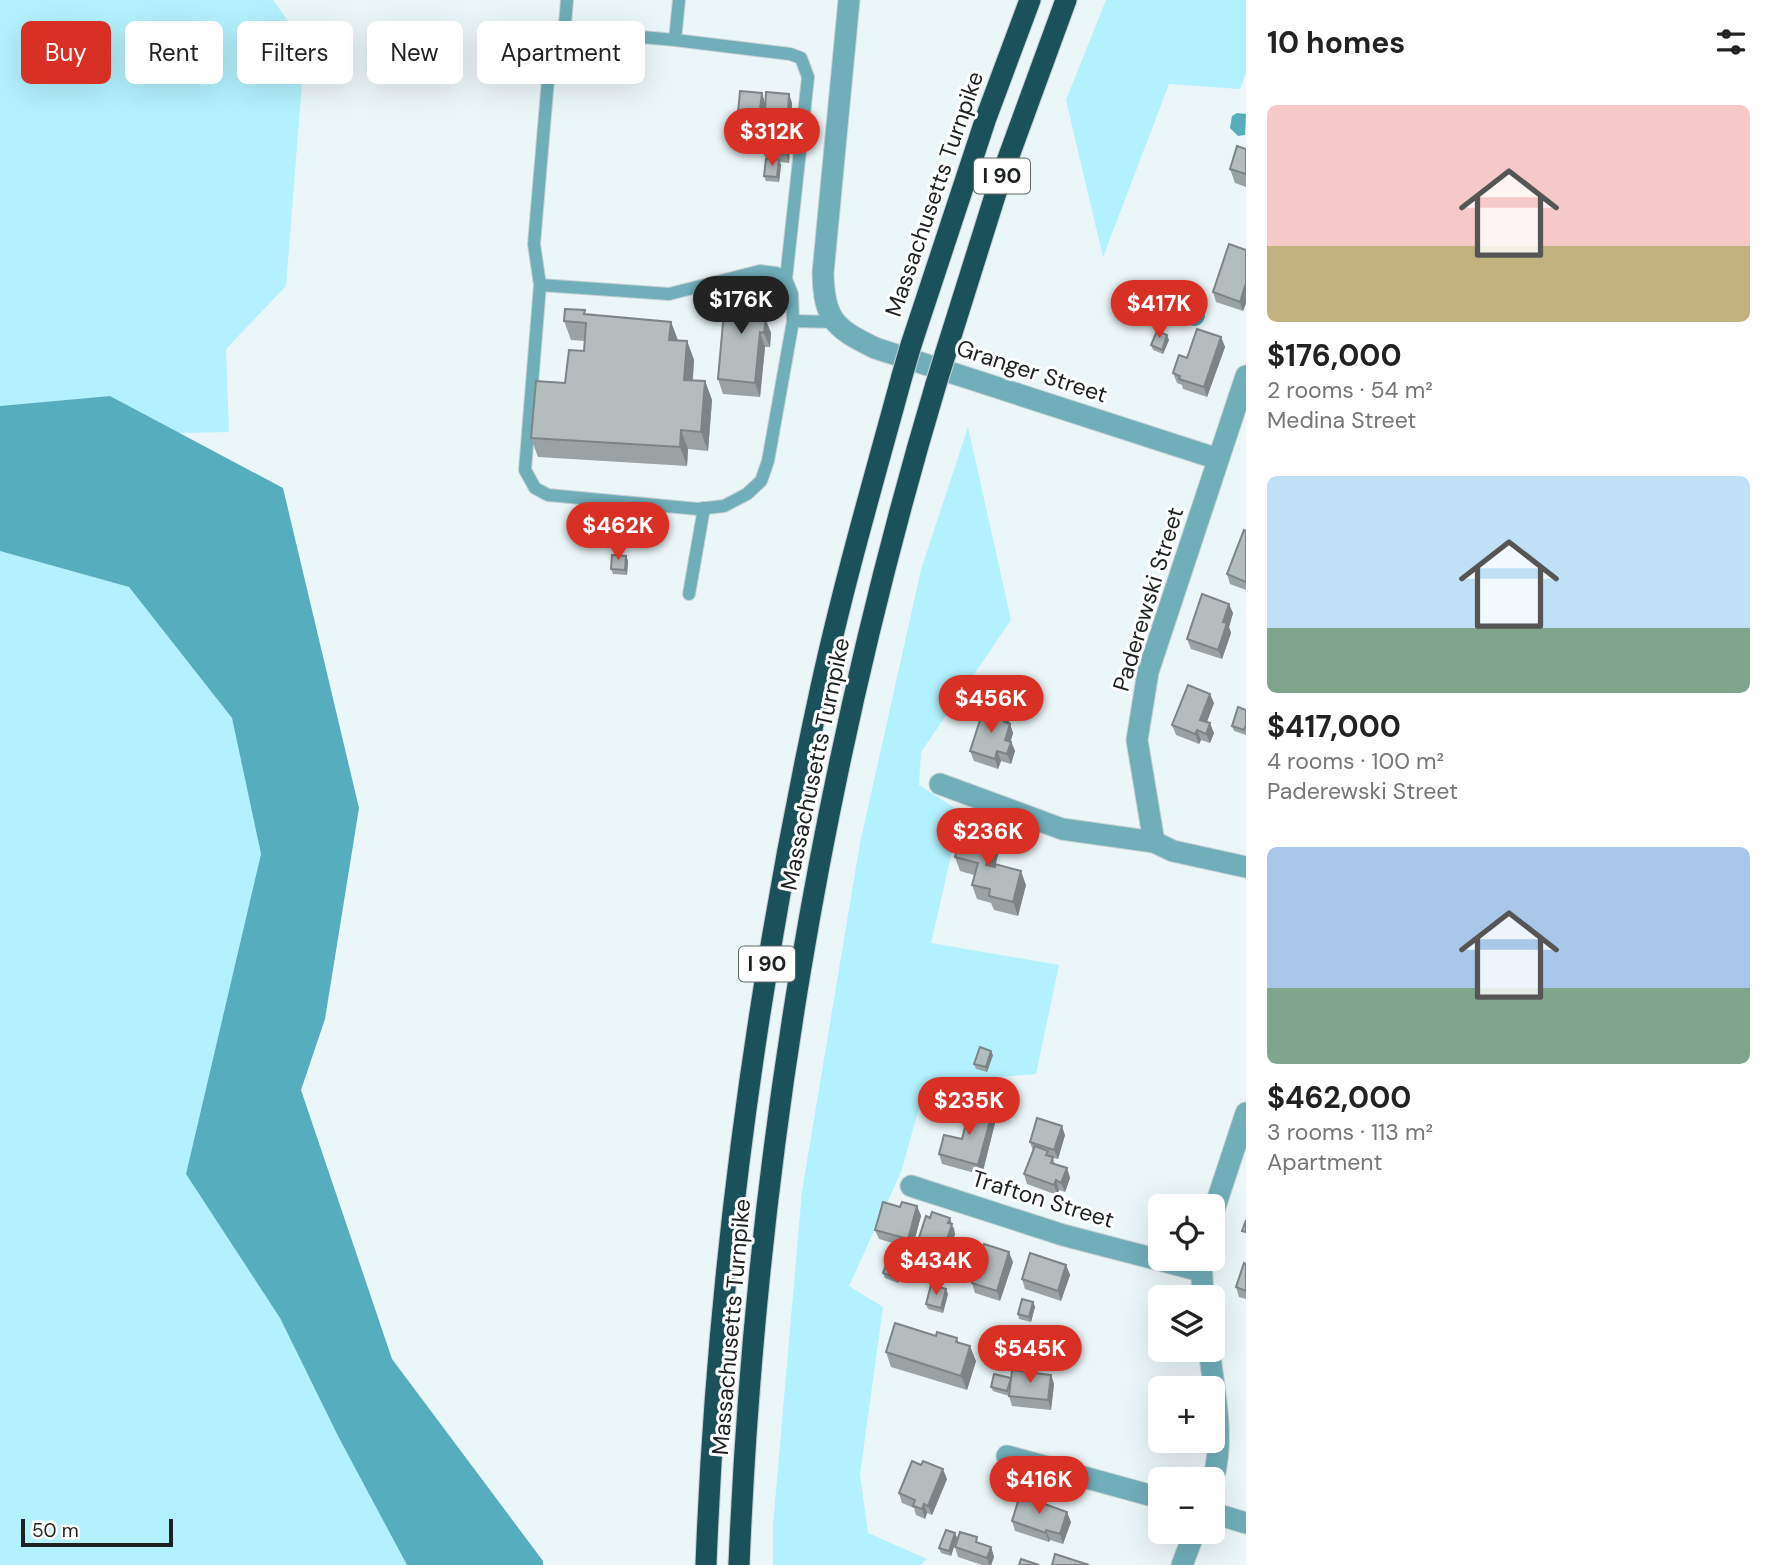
<!DOCTYPE html>
<meta charset="utf-8">
<style>
body{margin:0;font-family:"DM Sans",sans-serif;background:#f6f6f6;color:#222;height:100vh;display:flex;flex-direction:column;font-size:26px;white-space:nowrap}
*{box-sizing:border-box;margin:0}
p{font-size:23px;color:#767676}
.icon{flex:none;width:38px;height:38px;fill:none;stroke:currentColor;stroke-width:2;stroke-linecap:round;stroke-linejoin:round}
.map{position:relative;flex:1;overflow:hidden}
.details{display:flex;flex-direction:column;background:#fff;width:525px}
.details>*{flex:none}
.hud{position:absolute;left:21px;top:21px;width:665px;height:63px;display:flex;gap:14px}
.fabs{position:absolute;left:1148px;top:1194px;display:grid;gap:14px}
.fabs a{display:grid;place-items:center;width:77px;height:77px;border-radius:10px;background:#fff;box-shadow:0 7px 28px #0002;font-size:35px}
.scale{position:absolute;left:21px;bottom:18px;width:152px;box-sizing:border-box;padding-left:7px;border:4px solid #1e2122;border-top:0;font-size:19px;line-height:24px;white-space:nowrap;color:#1e2122;-webkit-text-stroke:5px #fff;paint-order:stroke}
.price{position:absolute;translate:-50% -60px;padding:0 16px;border-radius:24px;background:#d93025;color:#fff;font-size:23px;line-height:46px;filter:drop-shadow(0 2px 4px #0008)}
.price::after{content:'';position:absolute;left:50%;top:42px;width:21px;height:16px;margin-left:-10px;background:inherit;clip-path:polygon(0 0,100% 0,50% 100%)}
.price.current{background:#222;color:#fff}
ul{padding:0;list-style:none}
li{display:grid;align-content:center;gap:14px;height:371px;padding:0 21px}
li span{display:grid;place-items:center;height:217px;border-radius:10px;color:#555}
li>.icon{margin-inline-start:auto}
span .icon{width:126px;height:126px;fill:#fffc;stroke-width:1}
li b{font-size:30px}
h2{display:flex;justify-content:space-between;align-items:center;height:84px;padding:0 21px;font-size:30px}
.pill{padding:0 24px;border-radius:10px;background:#fff;box-shadow:0 7px 28px #0002;font-size:24px;line-height:63px}
.pill.current{background:#d93025;color:#fff}
main{display:flex;flex:1;min-height:0}
.map>svg:first-child{display:block}
.green{fill:#b2f1fd}
.water{fill:#55adbd}
.lines{fill:none;stroke-linecap:round;stroke-linejoin:round}
.lane-casing{stroke:#c6d0d1;stroke-width:14}
.street-casing{stroke:#c6d0d1;stroke-width:23}
.highway-casing{stroke:#c6d0d1;stroke-width:23}
.lane{stroke:#70aeba;stroke-width:12}
.street{stroke:#70aeba;stroke-width:21}
.highway{stroke:#1a515b;stroke-width:21}
.highway-bridge-casing{stroke:#c6d0d1;stroke-width:23;stroke-linecap:butt}
.highway-bridge{stroke:#1a515b;stroke-width:21}
.wall{fill:#9aa3a3}
.shaded-wall{fill:#7d8485}
.building{fill:#b3bdbe;stroke:#7d8485;stroke-width:2}
.labels{text-anchor:middle;stroke-width:6;stroke-linejoin:round;paint-order:stroke}
.shield{fill:#fff;stroke:#626464;stroke-width:2}
.shield-label{font-size:21px;font-weight:bold;fill:#1e2122}
.street-label{font-size:23px;fill:#1e2122;stroke:#fff}
</style>
<main>
<div class="map">
<svg width="1246" height="1565" viewBox="0 0 1246 1565">
<rect width="100%" height="100%" fill="#ebf6f8"/>
<g class="green">
<path d="M 0,0 L 273,0 L 305,45 L 286,286 L 226,349 L 229,432 L 178,433 L 110,396 L 0,406 Z"/>
<path d="M 1106,0 L 1246,0 L 1246,72 L 1240,89 L 1169,84 L 1103,257 L 1066,100 Z"/>
<path d="M 968,427 L 1011,620 L 921,752 L 919,785 L 961,812 L 931,943 L 1059,965 L 1036,1074 L 926,1083 L 901,1172 L 849,1286 L 883,1307 L 860,1474 L 868,1533 L 927,1559 L 920,1565 L 773,1565 L 773,1525 L 802,1191 L 860,843 L 921,570 Z"/>
<path d="M 0,551 L 129,587 L 232,718 L 261,854 L 186,1174 L 280,1318 L 339,1438 L 407,1565 L 0,1565 Z"/>
</g>
<g class="water">
<path d="M 1237,113 L 1246,114 L 1245,135 L 1238,136 L 1230,128 L 1232,116 Z"/>
<circle cx="1194" cy="315" r="11"/>
<path d="M 110,396 L 283,488 L 359,808 L 325,1019 L 301,1090 L 392,1359 L 543,1561 L 543,1565 L 407,1565 L 339,1438 L 280,1318 L 186,1174 L 261,854 L 232,718 L 129,587 L 0,551 L 0,406 Z"/>
</g>
<g class="lines">
<g class="lane-casing">
<g id="lane">
<path d="M 679,0 L 675,40 L 790,54 L 801,58 L 808,77 L 786,279"/>
<path d="M 564,36 L 567,0"/>
<path d="M 675,40 L 575,31 L 556,40 L 550,56 L 534,244 L 540,285 L 525,470 L 535,488 L 548,495 L 698,509 L 724,506 L 747,494 L 761,481 L 768,461 L 793,321 L 835,322"/>
<path d="M 540,285 L 669,294 L 760,271 L 776,273 L 786,279 L 792,294 L 793,321"/>
<path d="M 689,594 L 704,508"/>
</g>
</g>
<g class="street-casing">
<g id="street">
<path d="M 849,0 L 823,273 C 824,319 834,328 875,348 L 1218,459"/>
<path d="M 940,784 L 1062,829 L 1154,842 L 1173,851 L 1246,867"/>
<path d="M 1154,842 L 1137,740 L 1148,672 L 1246,376"/>
<path d="M 911,1186 L 1063,1235 L 1201,1271"/>
<path d="M 1213,1213 L 1246,1113"/>
<path d="M 1201,1258 L 1203,1297"/>
<path d="M 1209,1349 C 1214,1391 1225,1439 1213,1480"/>
<path d="M 1007,1456 L 1160,1498"/>
<path d="M 1213,1513 L 1246,1523"/>
<path d="M 1182,1565 L 1195,1531"/>
</g>
</g>
<g class="highway-casing">
<g id="highway">
<path d="M 911,345 L 986,118 L 1030,0"/>
<path d="M 945,355 L 999,183 L 1066,0"/>
<path d="M 706,1565 C 717,1270 758,976 821,687 C 844,582 874,479 902,376"/>
<path d="M 739,1565 C 755,1166 822,767 936,384"/>
</g>
</g>
<use href="#lane" class="lane"/>
<use href="#street" class="street"/>
<use href="#highway" class="highway"/>
<g class="highway-bridge-casing">
<g id="highway-bridge">
<path d="M 902,376 L 911,345"/>
<path d="M 936,384 L 945,355"/>
</g>
</g>
<use href="#highway-bridge" class="highway-bridge"/>
</g>
<g class="wall">
<path d="M 617,59 L 615,74 L 601,72 L 599,67 Z"/>
<path d="M 762,93 L 765,103 L 762,136 L 741,134 L 737,124 Z"/>
<path d="M 789,94 L 792,103 L 789,163 L 780,162 L 781,165 L 779,182 L 766,181 L 764,176 L 766,159 L 763,152 Z"/>
<path d="M 1246,149 L 1246,187 L 1235,183 L 1230,169 Z"/>
<path d="M 1246,250 L 1246,303 L 1243,311 L 1216,302 L 1213,292 Z"/>
<path d="M 764,293 L 769,307 L 767,323 L 771,333 L 770,347 L 765,347 L 760,397 L 723,394 L 718,379 Z"/>
<path d="M 586,314 L 671,322 L 678,340 L 687,341 L 694,360 L 693,380 L 705,381 L 712,400 L 708,451 L 688,449 L 687,466 L 538,457 L 531,438 L 584,351 L 585,341 L 571,340 L 564,321 Z"/>
<path d="M 1221,337 L 1225,347 L 1207,397 L 1183,389 L 1182,385 L 1177,383 L 1173,373 L 1187,358 Z"/>
<path d="M 1169,340 L 1163,354 L 1153,350 L 1151,345 Z"/>
<path d="M 1246,531 L 1246,590 L 1230,584 L 1227,574 Z"/>
<path d="M 626,556 L 628,561 L 627,575 L 613,574 L 611,569 Z"/>
<path d="M 1233,613 L 1229,627 L 1231,633 L 1222,659 L 1191,649 L 1187,639 Z"/>
<path d="M 990,690 L 992,695 L 987,707 L 978,703 L 976,698 Z"/>
<path d="M 1214,703 L 1207,722 L 1214,733 L 1210,743 L 1201,740 L 1199,744 L 1176,735 L 1172,725 Z"/>
<path d="M 1246,710 L 1246,735 L 1234,731 L 1232,726 Z"/>
<path d="M 1007,715 L 1013,733 L 1011,741 L 1015,751 L 1011,764 L 1001,761 L 998,769 L 974,761 L 970,751 Z"/>
<path d="M 993,840 L 998,854 L 996,864 L 1026,885 L 1018,916 L 994,910 L 991,903 L 977,899 L 972,885 L 974,875 L 960,871 L 955,857 Z"/>
<path d="M 993,1055 L 987,1072 L 976,1069 L 974,1064 Z"/>
<path d="M 993,1110 L 996,1119 L 982,1175 L 942,1164 L 939,1154 L 962,1139 Z"/>
<path d="M 1065,1135 L 1058,1159 L 1053,1158 L 1055,1164 L 1067,1168 L 1070,1178 L 1065,1192 L 1059,1190 L 1057,1195 L 1027,1184 L 1024,1174 L 1033,1151 L 1030,1142 Z"/>
<path d="M 917,1206 L 921,1216 L 912,1249 L 879,1239 L 875,1230 L 900,1207 Z"/>
<path d="M 954,1227 L 955,1234 L 947,1259 L 943,1257 L 941,1263 L 920,1256 L 916,1247 Z"/>
<path d="M 905,1256 L 907,1261 L 898,1283 L 885,1278 L 883,1273 Z"/>
<path d="M 1013,1262 L 1000,1301 L 975,1293 L 972,1283 Z"/>
<path d="M 1246,1264 L 1246,1299 L 1239,1297 L 1236,1287 Z"/>
<path d="M 1066,1265 L 1070,1275 L 1061,1301 L 1025,1289 L 1022,1279 Z"/>
<path d="M 948,1294 L 943,1313 L 928,1309 L 926,1304 Z"/>
<path d="M 1033,1302 L 1035,1307 L 1031,1322 L 1019,1319 L 1018,1314 Z"/>
<path d="M 936,1336 L 957,1338 L 959,1343 L 976,1361 L 967,1390 L 891,1367 L 886,1352 Z"/>
<path d="M 1051,1375 L 1054,1384 L 1051,1410 L 1012,1406 L 1009,1396 L 993,1391 L 991,1387 L 1011,1378 Z"/>
<path d="M 947,1479 L 932,1515 L 927,1513 L 925,1519 L 916,1515 L 914,1508 L 902,1503 L 899,1493 Z"/>
<path d="M 1012,1521 L 1071,1522 L 1063,1544 L 1050,1540 L 1049,1542 L 1015,1531 Z"/>
<path d="M 955,1533 L 957,1538 L 951,1556 L 941,1553 L 939,1548 Z"/>
<path d="M 979,1543 L 991,1547 L 994,1557 L 991,1565 L 982,1565 L 958,1557 L 955,1547 Z"/>
</g>
<g class="shaded-wall">
<path d="M 615,54 L 617,59 L 615,74 L 613,69 Z"/>
<path d="M 762,93 L 765,103 L 762,136 L 758,126 Z"/>
<path d="M 789,94 L 792,103 L 789,163 L 786,153 Z"/>
<path d="M 779,160 L 781,165 L 779,182 L 777,177 Z"/>
<path d="M 1246,283 L 1246,303 L 1243,311 L 1240,302 Z"/>
<path d="M 764,293 L 769,307 L 767,323 L 771,333 L 770,347 L 764,333 L 761,318 Z"/>
<path d="M 671,322 L 678,341 L 669,340 Z"/>
<path d="M 760,332 L 765,347 L 760,397 L 755,383 Z"/>
<path d="M 1167,335 L 1169,340 L 1163,354 L 1162,350 Z"/>
<path d="M 1221,337 L 1225,347 L 1207,397 L 1204,387 Z"/>
<path d="M 687,341 L 694,360 L 691,399 L 684,380 Z"/>
<path d="M 705,381 L 712,400 L 708,451 L 701,432 Z"/>
<path d="M 681,430 L 688,449 L 687,466 L 680,447 Z"/>
<path d="M 626,556 L 628,561 L 627,575 L 625,570 Z"/>
<path d="M 1229,604 L 1233,613 L 1229,627 L 1231,633 L 1222,659 L 1218,650 L 1223,622 Z"/>
<path d="M 990,690 L 992,695 L 987,707 L 985,702 Z"/>
<path d="M 1210,694 L 1214,703 L 1204,729 L 1200,720 Z"/>
<path d="M 1007,715 L 1013,733 L 1008,749 L 1005,740 L 1004,722 Z"/>
<path d="M 1210,723 L 1214,733 L 1210,743 L 1206,734 Z"/>
<path d="M 1197,730 L 1201,740 L 1199,744 L 1195,734 Z"/>
<path d="M 1011,742 L 1015,751 L 1011,764 L 1007,754 Z"/>
<path d="M 997,751 L 1001,761 L 998,769 L 995,759 Z"/>
<path d="M 993,840 L 998,854 L 992,879 L 986,865 Z"/>
<path d="M 1021,871 L 1026,885 L 1018,916 L 1013,902 Z"/>
<path d="M 991,1051 L 993,1055 L 987,1072 L 986,1067 Z"/>
<path d="M 993,1110 L 996,1119 L 982,1175 L 978,1165 Z"/>
<path d="M 1062,1126 L 1065,1135 L 1058,1159 L 1054,1150 Z"/>
<path d="M 1067,1168 L 1070,1178 L 1065,1192 L 1061,1183 Z"/>
<path d="M 1056,1180 L 1059,1190 L 1057,1195 L 1054,1185 Z"/>
<path d="M 917,1206 L 921,1216 L 912,1249 L 908,1239 Z"/>
<path d="M 950,1218 L 955,1234 L 947,1259 L 944,1249 Z"/>
<path d="M 939,1247 L 943,1257 L 941,1263 L 938,1253 Z"/>
<path d="M 1009,1252 L 1013,1262 L 1000,1301 L 997,1291 Z"/>
<path d="M 905,1256 L 907,1261 L 898,1283 L 897,1278 Z"/>
<path d="M 1066,1265 L 1070,1275 L 1061,1301 L 1058,1291 Z"/>
<path d="M 946,1289 L 948,1294 L 943,1313 L 941,1308 Z"/>
<path d="M 1033,1302 L 1035,1307 L 1031,1322 L 1029,1317 Z"/>
<path d="M 970,1346 L 976,1361 L 967,1390 L 961,1376 Z"/>
<path d="M 1051,1375 L 1054,1384 L 1051,1410 L 1048,1400 Z"/>
<path d="M 943,1469 L 947,1479 L 932,1515 L 928,1506 Z"/>
<path d="M 924,1504 L 927,1513 L 925,1519 L 922,1509 Z"/>
<path d="M 1067,1512 L 1071,1522 L 1063,1544 L 1060,1534 Z"/>
<path d="M 1046,1530 L 1050,1540 L 1049,1542 L 1046,1533 Z"/>
<path d="M 955,1533 L 957,1538 L 951,1556 L 949,1551 Z"/>
<path d="M 991,1547 L 994,1557 L 991,1565 L 989,1565 L 987,1558 Z"/>
</g>
<g class="building">
<path d="M 601,52 L 615,54 L 613,69 L 599,67 Z"/>
<path d="M 740,91 L 762,93 L 758,126 L 737,124 Z"/>
<path d="M 766,92 L 789,94 L 786,153 L 763,152 Z"/>
<path d="M 1237,146 L 1246,149 L 1246,174 L 1230,169 Z"/>
<path d="M 766,159 L 779,160 L 777,177 L 764,176 Z"/>
<path d="M 1229,244 L 1246,250 L 1246,283 L 1240,302 L 1213,292 Z"/>
<path d="M 726,289 L 764,293 L 761,318 L 766,318 L 764,333 L 760,332 L 755,383 L 718,379 Z"/>
<path d="M 565,309 L 585,310 L 584,314 L 671,322 L 669,340 L 687,341 L 684,380 L 705,381 L 701,432 L 681,430 L 680,447 L 531,438 L 536,381 L 565,383 L 569,350 L 584,351 L 586,323 L 564,321 Z"/>
<path d="M 1197,329 L 1221,337 L 1204,387 L 1179,379 L 1180,376 L 1173,373 L 1179,355 L 1187,358 Z"/>
<path d="M 1157,331 L 1167,335 L 1162,350 L 1151,345 Z"/>
<path d="M 1244,530 L 1246,531 L 1246,582 L 1227,574 Z"/>
<path d="M 612,555 L 626,556 L 625,570 L 611,569 Z"/>
<path d="M 1202,594 L 1229,604 L 1223,622 L 1227,623 L 1218,650 L 1187,639 Z"/>
<path d="M 1188,685 L 1210,694 L 1200,720 L 1210,723 L 1206,734 L 1197,730 L 1195,734 L 1172,725 Z"/>
<path d="M 981,686 L 990,690 L 985,702 L 976,698 Z"/>
<path d="M 1238,707 L 1246,710 L 1246,725 L 1244,730 L 1232,726 Z"/>
<path d="M 984,708 L 1007,715 L 1004,722 L 1010,724 L 1005,740 L 1011,742 L 1007,754 L 997,751 L 995,759 L 970,751 Z"/>
<path d="M 962,832 L 993,840 L 986,865 L 995,867 L 995,864 L 1021,871 L 1013,902 L 989,896 L 990,889 L 972,885 L 978,863 L 955,857 Z"/>
<path d="M 980,1047 L 991,1051 L 986,1067 L 974,1064 Z"/>
<path d="M 971,1104 L 993,1110 L 978,1165 L 939,1154 L 944,1135 L 962,1139 Z"/>
<path d="M 1037,1118 L 1062,1126 L 1054,1150 L 1030,1142 Z"/>
<path d="M 1035,1146 L 1048,1151 L 1046,1155 L 1053,1157 L 1051,1163 L 1067,1168 L 1061,1183 L 1056,1180 L 1054,1185 L 1024,1174 Z"/>
<path d="M 883,1202 L 900,1207 L 902,1202 L 917,1206 L 908,1239 L 875,1230 Z"/>
<path d="M 932,1212 L 950,1218 L 948,1223 L 952,1224 L 944,1249 L 939,1247 L 938,1253 L 916,1247 L 926,1216 L 930,1218 Z"/>
<path d="M 1246,1220 L 1246,1232 L 1242,1231 Z"/>
<path d="M 984,1244 L 1009,1252 L 997,1291 L 972,1283 Z"/>
<path d="M 891,1251 L 905,1256 L 897,1278 L 883,1273 Z"/>
<path d="M 1030,1253 L 1066,1265 L 1058,1291 L 1022,1279 Z"/>
<path d="M 1244,1263 L 1246,1264 L 1246,1291 L 1236,1287 Z"/>
<path d="M 931,1285 L 946,1289 L 941,1308 L 926,1304 Z"/>
<path d="M 1022,1299 L 1033,1302 L 1029,1317 L 1018,1314 Z"/>
<path d="M 895,1323 L 936,1336 L 937,1332 L 957,1338 L 956,1342 L 970,1346 L 961,1376 L 886,1352 Z"/>
<path d="M 1012,1370 L 1051,1375 L 1048,1400 L 1009,1396 Z"/>
<path d="M 994,1374 L 1011,1378 L 1007,1391 L 991,1387 Z"/>
<path d="M 912,1461 L 921,1465 L 923,1461 L 943,1469 L 928,1506 L 924,1504 L 922,1509 L 913,1506 L 915,1500 L 899,1493 Z"/>
<path d="M 1020,1495 L 1067,1512 L 1060,1534 L 1046,1530 L 1046,1533 L 1012,1521 Z"/>
<path d="M 946,1530 L 955,1533 L 949,1551 L 939,1548 Z"/>
<path d="M 960,1532 L 977,1537 L 976,1542 L 991,1547 L 987,1558 L 955,1547 Z"/>
<path d="M 1055,1554 L 1089,1565 L 1052,1565 Z"/>
<path d="M 1021,1559 L 1039,1565 L 1019,1565 Z"/>
</g>
<g class="labels">
<g class="shield">
<rect x="974" y="158.5" width="56" height="35" rx="5"/>
<rect x="739" y="946.5" width="56" height="35" rx="5"/>
</g>
<g class="shield-label">
<text x="1002" y="183">I 90</text>
<text x="767" y="971">I 90</text>
</g>
<g class="street-label">
<text transform="translate(934 194) rotate(-71)" y="8">Massachusetts Turnpike</text>
<text transform="translate(1032 371) rotate(18)" y="8">Granger Street</text>
<text transform="translate(1148 599) rotate(-73)" y="8">Paderewski Street</text>
<text transform="translate(815 764) rotate(-78)" y="8">Massachusetts Turnpike</text>
<text transform="translate(1043 1199) rotate(17)" y="8">Trafton Street</text>
<text transform="translate(731 1327) rotate(-85)" y="8">Massachusetts Turnpike</text>
</g>
</g>
</svg>
<div class="fabs">
<a><svg class="icon" aria-label="locate" viewBox="0 0 24 24"><circle cx="12" cy="12" r="6"/><path d="M12 2v4M12 18v4M2 12h4M18 12h4"/></svg></a>
<a><svg class="icon" aria-label="layers" viewBox="0 0 24 24"><path d="M12 4l9 5-9 5-9-5zM3 14l9 5 9-5"/></svg></a>
<a>+</a>
<a>−</a>
</div>
<div class="scale">50 m</div>
<b class="price" style="left:772px;top:168px">$312K</b>
<b class="price current" style="left:741px;top:336px">$176K</b>
<b class="price" style="left:1159px;top:340px">$417K</b>
<b class="price" style="left:618px;top:562px">$462K</b>
<b class="price" style="left:991px;top:735px">$456K</b>
<b class="price" style="left:988px;top:868px">$236K</b>
<b class="price" style="left:969px;top:1137px">$235K</b>
<b class="price" style="left:936px;top:1297px">$434K</b>
<b class="price" style="left:1030px;top:1385px">$545K</b>
<b class="price" style="left:1039px;top:1516px">$416K</b>
<div class="hud">
<a class="pill current">Buy</a>
<a class="pill">Rent</a>
<a class="pill">Filters</a>
<a class="pill">New</a>
<a class="pill">Apartment</a>
</div>
</div>
<section class="details">
<h2>10 homes<svg class="icon" aria-label="filters" viewBox="0 0 24 24"><path d="M4 7h16M4 17h16"/><circle cx="9" cy="7" r="2"/><circle cx="15" cy="17" r="2"/></svg></h2>
<ul>
<li><span style="background:linear-gradient(#f6c9c9 65%,#c2b280 0)"><svg class="icon" aria-label="home" viewBox="0 0 24 24"><path d="M3 11l9-7 9 7M6 9v11h12V9"/></svg></span><div><b>$176,000</b><p>2 rooms · 54 m²</p><p>Medina Street</p></div></li>
<li><span style="background:linear-gradient(#bfe0f5 70%,#7fa58c 0)"><svg class="icon" aria-label="home" viewBox="0 0 24 24"><path d="M3 11l9-7 9 7M6 9v11h12V9"/></svg></span><div><b>$417,000</b><p>4 rooms · 100 m²</p><p>Paderewski Street</p></div></li>
<li><span style="background:linear-gradient(#a9c7e8 65%,#7fa58c 0)"><svg class="icon" aria-label="home" viewBox="0 0 24 24"><path d="M3 11l9-7 9 7M6 9v11h12V9"/></svg></span><div><b>$462,000</b><p>3 rooms · 113 m²</p><p>Apartment</p></div></li>
</ul>
</section>
</main>
